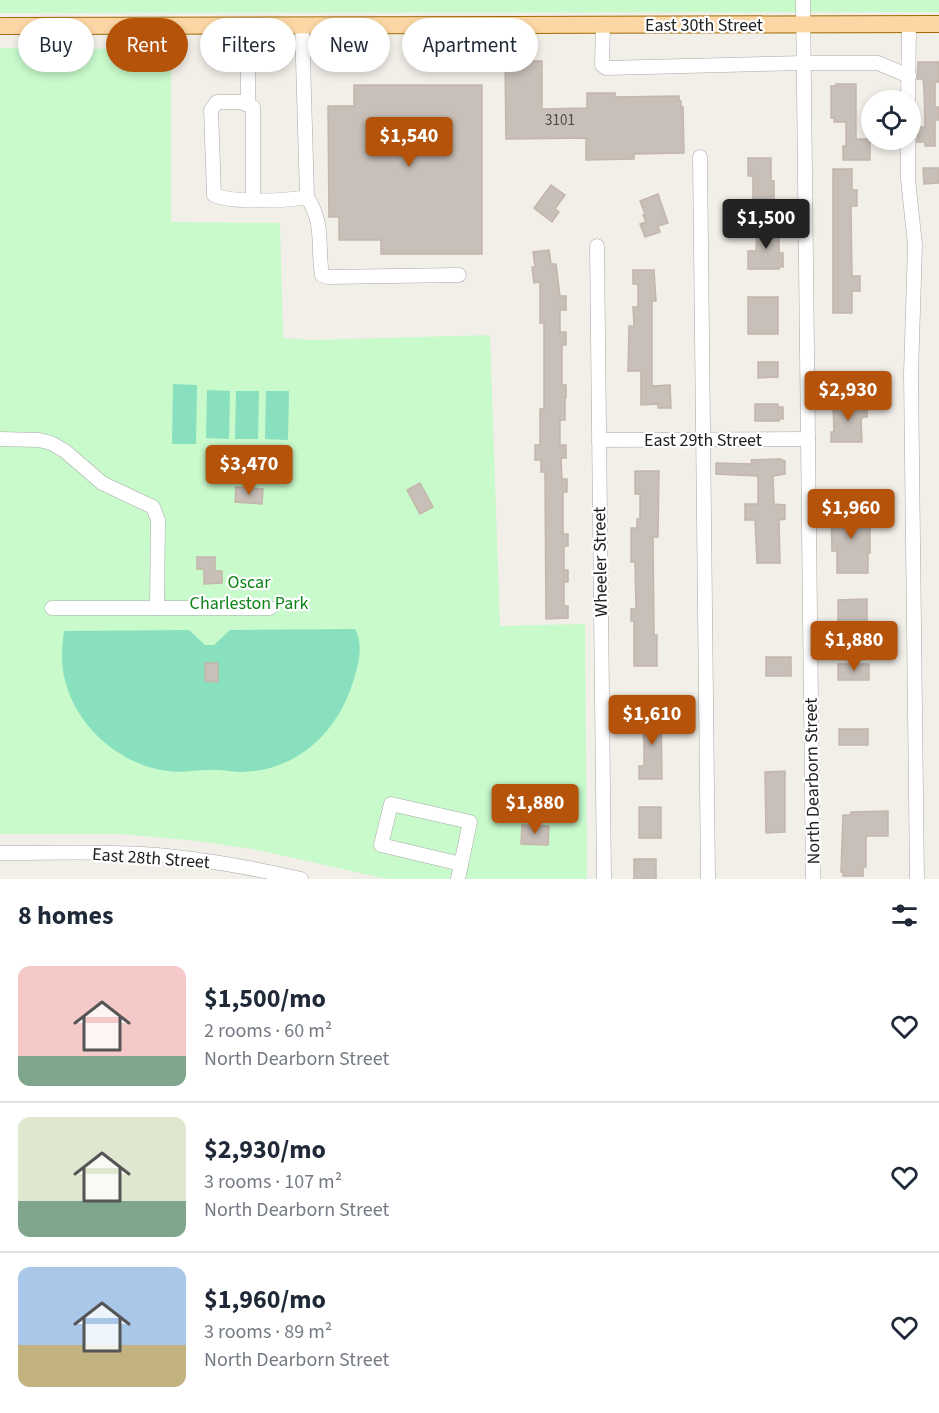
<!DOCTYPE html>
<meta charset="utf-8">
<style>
body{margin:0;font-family:"Source Sans 3",sans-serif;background:#f6f6f7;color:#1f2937;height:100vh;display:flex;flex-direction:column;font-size:22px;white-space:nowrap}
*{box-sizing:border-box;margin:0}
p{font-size:20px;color:#747a83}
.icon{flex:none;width:33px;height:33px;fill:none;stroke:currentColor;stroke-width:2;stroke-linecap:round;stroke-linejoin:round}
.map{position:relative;height:879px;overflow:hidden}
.side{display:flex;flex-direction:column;background:#fff;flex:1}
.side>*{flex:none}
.guide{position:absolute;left:18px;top:18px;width:600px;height:54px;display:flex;gap:12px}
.buttons{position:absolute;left:861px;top:90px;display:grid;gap:12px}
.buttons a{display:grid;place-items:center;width:60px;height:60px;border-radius:50%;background:#fff;box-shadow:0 3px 9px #0003;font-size:30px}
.price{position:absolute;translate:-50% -51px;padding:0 14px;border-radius:6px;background:#b45309;color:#fff;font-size:20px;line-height:39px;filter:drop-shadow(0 2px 3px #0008)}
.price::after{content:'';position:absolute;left:50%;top:36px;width:18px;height:14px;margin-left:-9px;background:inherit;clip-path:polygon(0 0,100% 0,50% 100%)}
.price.active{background:#222;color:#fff}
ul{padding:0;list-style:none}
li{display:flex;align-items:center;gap:18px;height:150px;padding:0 18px}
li+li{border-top:2px solid #e0e1e3}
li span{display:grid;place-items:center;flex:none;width:168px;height:120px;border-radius:12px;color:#555}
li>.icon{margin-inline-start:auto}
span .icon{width:72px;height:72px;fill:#fffc;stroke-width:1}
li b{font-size:26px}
h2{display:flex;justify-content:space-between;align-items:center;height:72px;padding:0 18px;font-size:26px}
.tag{padding:0 21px;border-radius:27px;background:#fff;box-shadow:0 3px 9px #0003;font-size:21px;line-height:54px}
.tag.active{background:#b45309;color:#fff}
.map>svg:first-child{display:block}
.park{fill:#c8facc}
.pitch{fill:#88e0be}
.building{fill:#c7bfb8;stroke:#c4b6ab;stroke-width:1.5}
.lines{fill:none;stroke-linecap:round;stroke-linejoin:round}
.minor-casing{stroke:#a9a9a9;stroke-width:15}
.major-casing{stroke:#a06b00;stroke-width:18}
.minor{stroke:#fff;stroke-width:14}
.major{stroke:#fcd6a4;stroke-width:16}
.labels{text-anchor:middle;stroke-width:4.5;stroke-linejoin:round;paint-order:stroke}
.number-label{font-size:15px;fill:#4b4948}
.street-label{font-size:18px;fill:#222;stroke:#fff}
.park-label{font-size:18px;fill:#0c8416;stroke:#fff}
</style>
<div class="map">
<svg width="939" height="879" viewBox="0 0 939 879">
<rect width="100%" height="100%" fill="#f2efe9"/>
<g class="park">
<path d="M 0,0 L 939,0 L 939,12 L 0,13 Z"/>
<path d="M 0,48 L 171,49 L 171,222 L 280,223 L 283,338 L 312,340 L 490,335 L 500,626 L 585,624 L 587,879 L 387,879 L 253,849 L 189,840 L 119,834 L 0,834 Z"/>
</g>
<g class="pitch">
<path d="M 173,384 L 197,385 L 196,444 L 172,444 Z"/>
<path d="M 207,390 L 230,391 L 229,439 L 206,438 Z"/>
<path d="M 236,391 L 259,391 L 258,439 L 235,439 Z"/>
<path d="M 266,391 L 289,391 L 288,440 L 265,439 Z"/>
<path d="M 355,629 C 364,644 358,667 353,682 C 337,733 297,771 241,772 C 230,772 220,769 209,770 C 195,770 182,773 168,771 C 119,765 74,725 64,676 C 61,662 62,645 64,631 L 189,630 L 205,645 L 214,645 L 230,630 Z"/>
</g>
<g class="building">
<path d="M 505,61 L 542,61 L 542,109 L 587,108 L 587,93 L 615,93 L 615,97 L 679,96 L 679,101 L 681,101 L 681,107 L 683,107 L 684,153 L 634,154 L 634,159 L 586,160 L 586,138 L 506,139 Z"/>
<path d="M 918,62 L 939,62 L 939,82 L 935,82 L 935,107 L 939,107 L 939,120 L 935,120 L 935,146 L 925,146 L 925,142 L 917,142 L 918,127 L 925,127 L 924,91 L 923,79 L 917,79 Z"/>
<path d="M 836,84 L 856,84 L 856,139 L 870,139 L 870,160 L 843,160 L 843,146 L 846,146 L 846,122 L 834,122 L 834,118 L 831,118 L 831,86 L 836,86 Z"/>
<path d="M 354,85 L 482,85 L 482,254 L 381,254 L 381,240 L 339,240 L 339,217 L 329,217 L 328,106 L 354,106 Z"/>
<path d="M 748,158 L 771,158 L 771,181 L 774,181 L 774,200 L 753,200 L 753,176 L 748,176 Z"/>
<path d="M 923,168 L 939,168 L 939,183 L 924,184 Z"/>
<path d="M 833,169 L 852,169 L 852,190 L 857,190 L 857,206 L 851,206 L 852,276 L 860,276 L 860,291 L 852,291 L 852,313 L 833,313 Z"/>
<path d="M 551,185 L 565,195 L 555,209 L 559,212 L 552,222 L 534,208 Z"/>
<path d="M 658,194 L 668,223 L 658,226 L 660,232 L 645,237 L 640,224 L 646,222 L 643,215 L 645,214 L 640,201 Z"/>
<path d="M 757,225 L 779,226 L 779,253 L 783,253 L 783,267 L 779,267 L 779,269 L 748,269 L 748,251 L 756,251 Z"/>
<path d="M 549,250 L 551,264 L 556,264 L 560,296 L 566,296 L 566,310 L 560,310 L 560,332 L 566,332 L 566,345 L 562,345 L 562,385 L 566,385 L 566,398 L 565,398 L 565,420 L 560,420 L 560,445 L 566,445 L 566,458 L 561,458 L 562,479 L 567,479 L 567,492 L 563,492 L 563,534 L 568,534 L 568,546 L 564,546 L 564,570 L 568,570 L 568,582 L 564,582 L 564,606 L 568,606 L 568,618 L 546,619 L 545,472 L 541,472 L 541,460 L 535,460 L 535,445 L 540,445 L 540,409 L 544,409 L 544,323 L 540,323 L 540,282 L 534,283 L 532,267 L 535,267 L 533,252 Z"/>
<path d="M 633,270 L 654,270 L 656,301 L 652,301 L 652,386 L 670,385 L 671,408 L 658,408 L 658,404 L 641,405 L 641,371 L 628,371 L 629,326 L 634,326 L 633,307 L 638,307 L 638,284 L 633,284 Z"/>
<rect x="748" y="297" width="30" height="37"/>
<path d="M 758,362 L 778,362 L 778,377 L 758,378 Z"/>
<path d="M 833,403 L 867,403 L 867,417 L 863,417 L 861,420 L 862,442 L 831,442 L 831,432 L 834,432 Z"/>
<path d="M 755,404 L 778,404 L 778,407 L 783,407 L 783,419 L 779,419 L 779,421 L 755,421 Z"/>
<path d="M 780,459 L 785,461 L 785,474 L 773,476 L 774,504 L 785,505 L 785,519 L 779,520 L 780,563 L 757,563 L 755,520 L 745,520 L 745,504 L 758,504 L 758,476 L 716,474 L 716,463 L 752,464 L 751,460 Z"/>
<path d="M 635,471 L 659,471 L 658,537 L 653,537 L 654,635 L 657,635 L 657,666 L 634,666 L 634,621 L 631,621 L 631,609 L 636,609 L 635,562 L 631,562 L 631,528 L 637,528 L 637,519 L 640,519 L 640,494 L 635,494 Z"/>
<path d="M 420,483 L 433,507 L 420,514 L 407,490 Z"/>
<path d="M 236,487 L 263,489 L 262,504 L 235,502 Z"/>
<path d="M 831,511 L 870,511 L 870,553 L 868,553 L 868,573 L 837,573 L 837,551 L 832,551 Z"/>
<path d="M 197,557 L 215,557 L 215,571 L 222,571 L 222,583 L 204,584 L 204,569 L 197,569 Z"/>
<path d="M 867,599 L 867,637 L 836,637 L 836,623 L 838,623 L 838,600 Z"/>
<rect x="766" y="657" width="25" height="19"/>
<path d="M 205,663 L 218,663 L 218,682 L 205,681 Z"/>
<rect x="838" y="664" width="31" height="16"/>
<path d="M 661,713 L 662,779 L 639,779 L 639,766 L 644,766 L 644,743 L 643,726 L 639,726 L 639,714 Z"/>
<rect x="839" y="729" width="29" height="16"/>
<path d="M 785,771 L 785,832 L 766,833 L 765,772 Z"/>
<rect x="639" y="807" width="22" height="31"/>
<path d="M 888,811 L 888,836 L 866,836 L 866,867 L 863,867 L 863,876 L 843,876 L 843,872 L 841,872 L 843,815 L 851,815 L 851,812 Z"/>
<path d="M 522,825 L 549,826 L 548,845 L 521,844 Z"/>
<rect x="634" y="859" width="22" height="20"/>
</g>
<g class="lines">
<g class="minor-casing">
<g id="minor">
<path d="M 803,0 L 813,879"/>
<path d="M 248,25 L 248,104"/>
<path d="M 302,25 L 307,197 C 325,225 317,245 322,275 L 328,277 L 459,275"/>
<path d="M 603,25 L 602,65 L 606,68 L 803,63 L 878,63 L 909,76"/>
<path d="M 908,100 L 909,24"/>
<path d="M 908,140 L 908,179 L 915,245 L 911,374 L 917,879"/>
<path d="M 700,157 L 708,879"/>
<path d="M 253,200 L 253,107 L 241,102 L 217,102 L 211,110 L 214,195 C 232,203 286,201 307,197"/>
<path d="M 597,246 L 604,879"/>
<path d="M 0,439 L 39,440 L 51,443 L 65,451 L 102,483 L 153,507 L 158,520 L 157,608 L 270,608"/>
<path d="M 599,440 L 808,439"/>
<path d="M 52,608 L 157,608"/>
<path d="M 0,853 C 47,853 95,851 142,854 C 196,857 248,867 301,879"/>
<path d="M 458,879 L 470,822 L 391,804 L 381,845 L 461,864"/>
</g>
</g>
<g class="major-casing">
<path id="major" d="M 0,26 L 939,24"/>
</g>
<use href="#minor" class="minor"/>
<use href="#major" class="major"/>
</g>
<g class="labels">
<g class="number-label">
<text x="560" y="125">3101</text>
</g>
<g class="street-label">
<text x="704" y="31">East 30th Street</text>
<text x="703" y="446">East 29th Street</text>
<text transform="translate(600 562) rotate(-91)" y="6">Wheeler Street</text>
<text transform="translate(812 781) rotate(-91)" y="6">North Dearborn Street</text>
<text transform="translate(151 858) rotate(4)" y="6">East 28th Street</text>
</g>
<g class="park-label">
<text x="249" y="588">Oscar<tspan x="249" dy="21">Charleston Park</tspan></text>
</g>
</g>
</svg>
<div class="buttons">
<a><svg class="icon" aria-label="locate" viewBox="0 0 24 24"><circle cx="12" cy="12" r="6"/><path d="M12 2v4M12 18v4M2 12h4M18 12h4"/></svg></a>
</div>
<b class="price" style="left:409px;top:168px">$1,540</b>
<b class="price active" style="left:766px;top:250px">$1,500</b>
<b class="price" style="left:848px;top:422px">$2,930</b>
<b class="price" style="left:249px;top:496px">$3,470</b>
<b class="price" style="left:851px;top:540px">$1,960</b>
<b class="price" style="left:854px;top:672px">$1,880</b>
<b class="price" style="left:652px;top:746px">$1,610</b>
<b class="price" style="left:535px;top:835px">$1,880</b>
<div class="guide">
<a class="tag">Buy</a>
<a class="tag active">Rent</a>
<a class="tag">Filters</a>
<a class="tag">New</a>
<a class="tag">Apartment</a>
</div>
</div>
<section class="side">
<h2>8 homes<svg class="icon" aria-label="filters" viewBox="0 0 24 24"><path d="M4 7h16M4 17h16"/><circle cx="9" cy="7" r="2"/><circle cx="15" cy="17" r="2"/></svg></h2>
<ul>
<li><span style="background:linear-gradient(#f6c9c9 75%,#7fa58c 0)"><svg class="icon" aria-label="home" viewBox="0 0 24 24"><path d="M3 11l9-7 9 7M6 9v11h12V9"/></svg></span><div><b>$1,500/mo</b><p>2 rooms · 60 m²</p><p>North Dearborn Street</p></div><svg class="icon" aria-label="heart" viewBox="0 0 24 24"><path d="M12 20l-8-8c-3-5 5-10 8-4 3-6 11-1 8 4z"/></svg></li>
<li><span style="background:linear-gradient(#dfe7d0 70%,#7fa58c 0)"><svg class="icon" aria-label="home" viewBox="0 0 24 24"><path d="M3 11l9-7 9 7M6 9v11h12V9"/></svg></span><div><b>$2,930/mo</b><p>3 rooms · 107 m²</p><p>North Dearborn Street</p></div><svg class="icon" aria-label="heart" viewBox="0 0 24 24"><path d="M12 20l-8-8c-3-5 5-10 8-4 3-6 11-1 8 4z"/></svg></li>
<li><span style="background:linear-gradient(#a9c7e8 65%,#c2b280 0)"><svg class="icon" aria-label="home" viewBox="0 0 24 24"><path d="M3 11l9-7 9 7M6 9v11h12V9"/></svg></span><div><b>$1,960/mo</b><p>3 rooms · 89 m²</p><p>North Dearborn Street</p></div><svg class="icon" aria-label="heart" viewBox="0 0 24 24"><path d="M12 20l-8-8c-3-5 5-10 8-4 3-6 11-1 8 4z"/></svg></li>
</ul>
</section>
